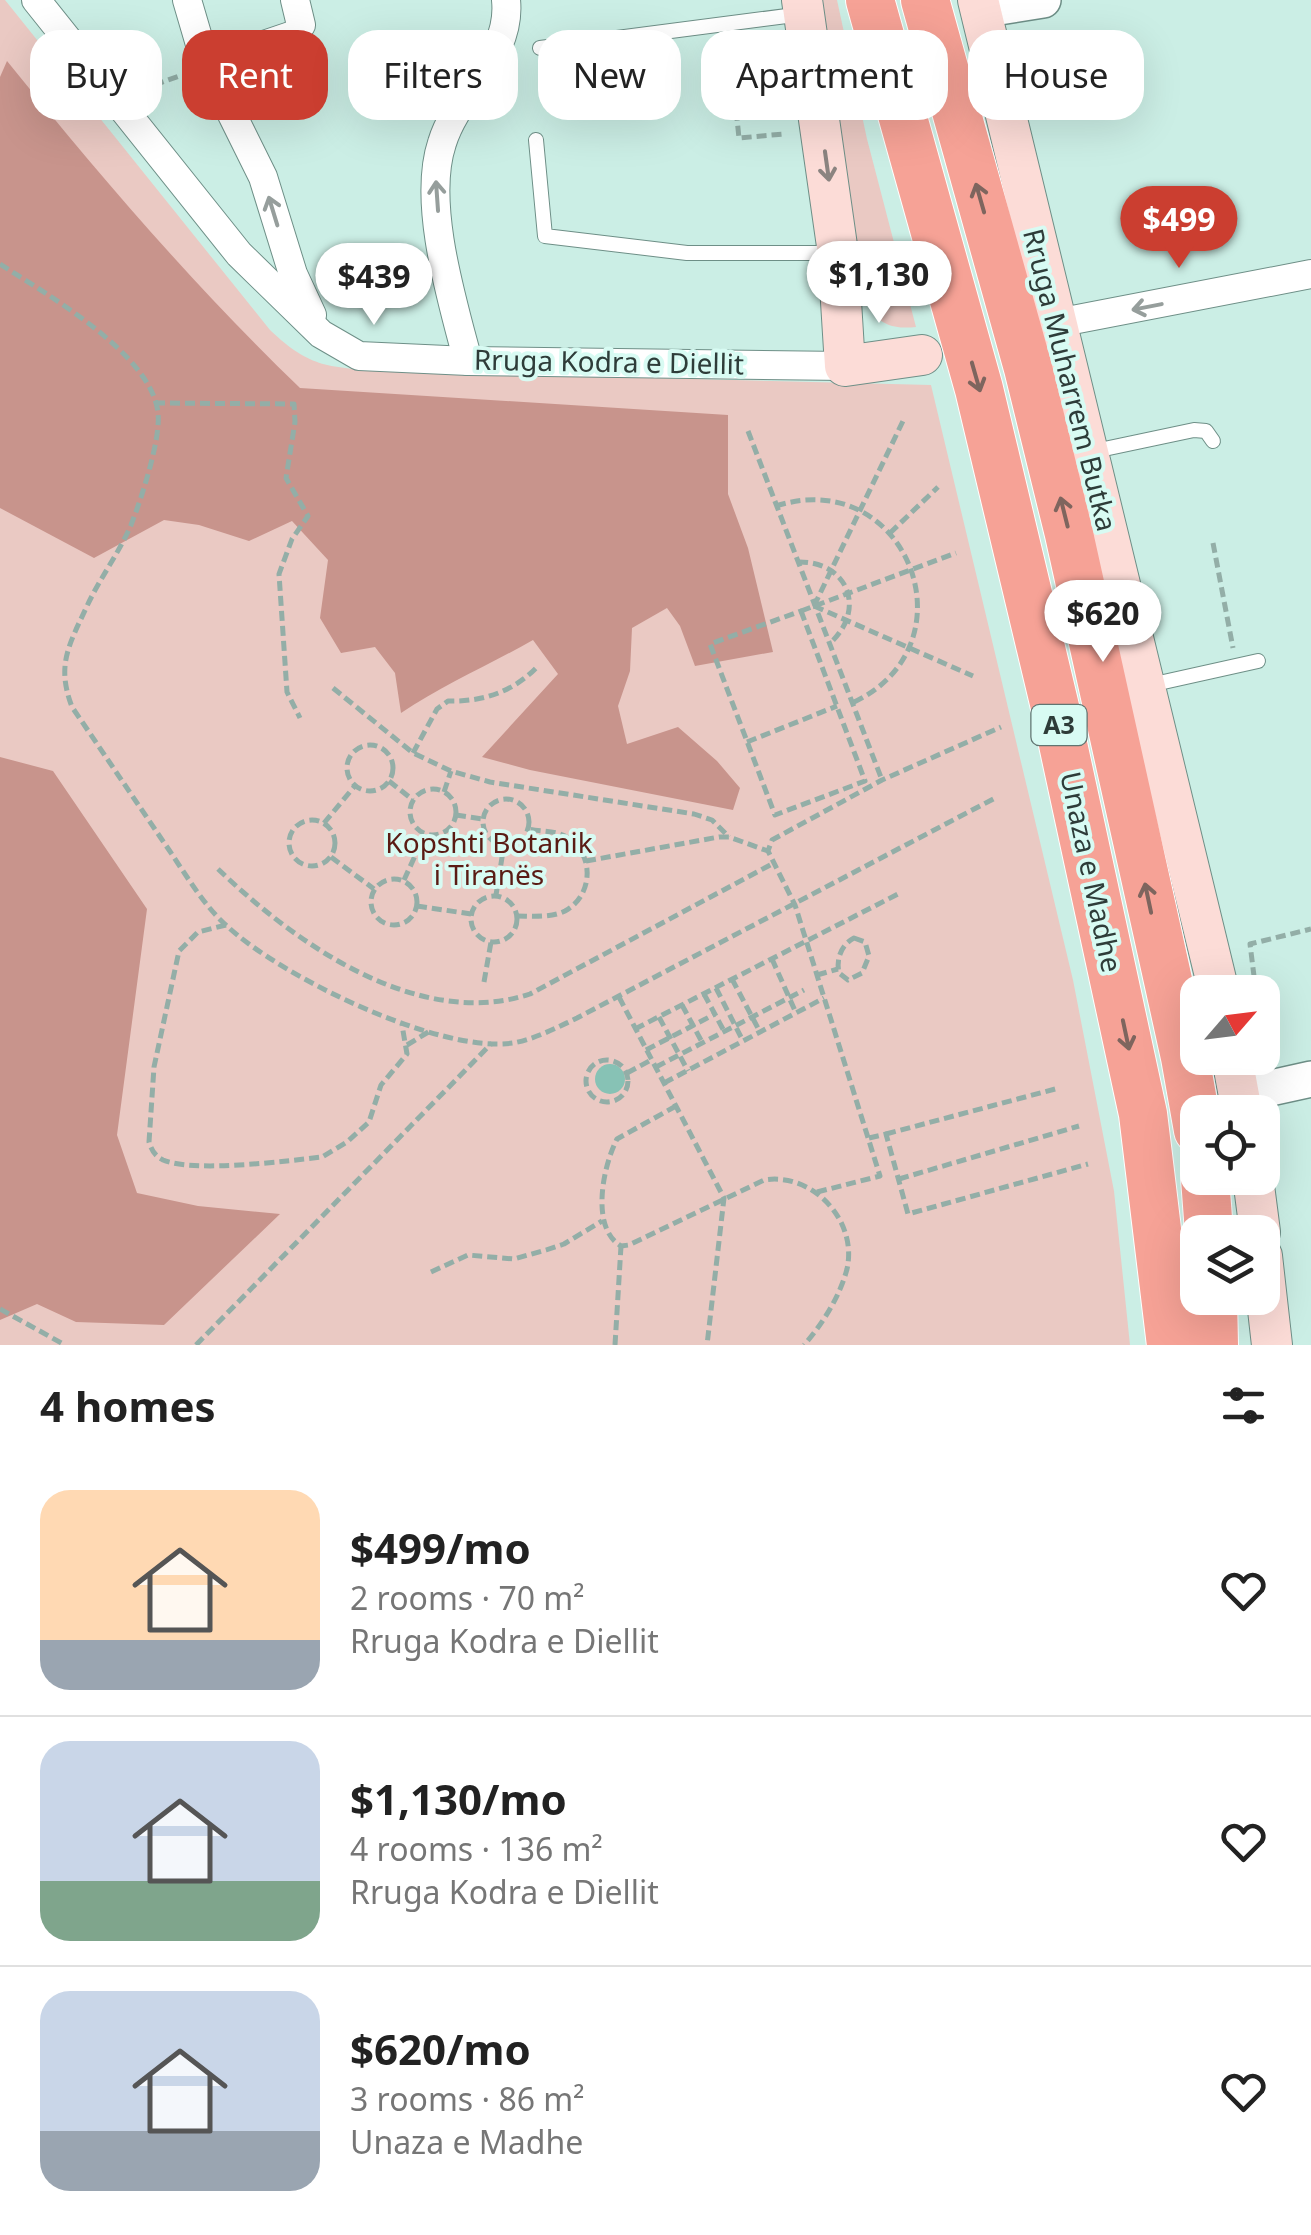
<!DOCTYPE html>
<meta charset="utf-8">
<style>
body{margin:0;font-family:"Noto Sans",sans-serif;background:#f6f6f6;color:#222;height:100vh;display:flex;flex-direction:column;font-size:38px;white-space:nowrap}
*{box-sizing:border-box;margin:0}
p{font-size:32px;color:#767676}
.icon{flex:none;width:55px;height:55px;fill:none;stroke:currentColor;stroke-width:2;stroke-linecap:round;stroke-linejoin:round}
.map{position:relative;height:1345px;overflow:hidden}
.panel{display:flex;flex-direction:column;background:#fff;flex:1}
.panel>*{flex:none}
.guide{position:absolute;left:30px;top:30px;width:1252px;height:90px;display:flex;gap:20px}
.needle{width:65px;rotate:62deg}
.controls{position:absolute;left:1180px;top:975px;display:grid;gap:20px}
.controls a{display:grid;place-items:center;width:100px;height:100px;border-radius:20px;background:#fff;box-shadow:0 10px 40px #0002;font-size:50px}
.price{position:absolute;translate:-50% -85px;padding:0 22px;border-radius:35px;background:#fff;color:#222;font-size:32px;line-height:65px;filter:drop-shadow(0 2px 5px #0008)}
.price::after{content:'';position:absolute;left:50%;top:60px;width:30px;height:22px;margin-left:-15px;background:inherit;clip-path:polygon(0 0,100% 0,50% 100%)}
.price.active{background:#cb3e30;color:#fff}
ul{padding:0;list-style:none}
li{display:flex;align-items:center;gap:30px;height:250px;padding:0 40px}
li+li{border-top:2px solid #e0e0e0}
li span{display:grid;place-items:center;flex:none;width:280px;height:200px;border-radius:30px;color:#555}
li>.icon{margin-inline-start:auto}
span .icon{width:120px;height:120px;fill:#fffc;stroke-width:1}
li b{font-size:42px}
h2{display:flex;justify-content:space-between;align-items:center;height:120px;padding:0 40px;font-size:42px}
.tag{padding:0 35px;border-radius:30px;background:#fff;box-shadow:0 10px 40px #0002;font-size:35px;line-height:90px}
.tag.active{background:#cb3e30;color:#fff}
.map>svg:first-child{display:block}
.green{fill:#eac9c3}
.forest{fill:#c8948c}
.water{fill:#87c2b5}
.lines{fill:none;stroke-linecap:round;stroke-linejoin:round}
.service-casing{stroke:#6e8f87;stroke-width:16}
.minor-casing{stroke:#6e8f87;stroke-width:30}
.tertiary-casing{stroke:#6e8f87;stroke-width:38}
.secondary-casing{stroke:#6e8f87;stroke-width:42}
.trunk-casing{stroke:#fff;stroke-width:50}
.path{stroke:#93aea7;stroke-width:5;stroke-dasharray:10 5;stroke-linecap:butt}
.service{stroke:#fff;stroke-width:14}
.minor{stroke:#fff;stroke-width:28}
.tertiary{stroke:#fff;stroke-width:35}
.secondary{stroke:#fcdcd7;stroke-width:40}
.trunk{stroke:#f6a296;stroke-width:48}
.oneway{stroke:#8b8480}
.oneway2{stroke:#969e9c}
.oneway3{stroke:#7e655e}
.labels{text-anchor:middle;stroke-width:8;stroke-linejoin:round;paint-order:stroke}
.shield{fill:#d8fbf3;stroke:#617571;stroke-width:2.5}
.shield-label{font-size:25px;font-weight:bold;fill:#2e3c39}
.street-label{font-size:28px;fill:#2e3c39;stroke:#d8fbf3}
.park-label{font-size:28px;fill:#5a1b14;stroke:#d8fbf3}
</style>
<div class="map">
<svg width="1311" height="1345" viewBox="0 0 1311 1345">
<rect width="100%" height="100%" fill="#cbeee5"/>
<g class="green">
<path d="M 0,0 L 5,0 L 270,330 C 311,369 330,367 384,371 L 931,385 L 1073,980 L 1114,1191 L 1130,1345 L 0,1345 Z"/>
<path d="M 818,0 L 837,0 L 867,139 L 916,327 C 880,331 871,315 859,284 Z"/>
</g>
<g class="forest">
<path d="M 7,61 C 99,175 194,286 300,388 L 728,415 L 728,494 L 748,548 L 773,652 L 695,666 L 680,626 L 667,608 L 632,628 L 630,671 L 618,706 L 627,744 L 678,727 L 717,761 L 740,788 L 733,810 L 530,770 L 482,757 L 558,674 L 533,640 C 489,665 443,685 401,713 L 395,673 L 375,647 L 341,653 L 320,618 L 328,560 L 292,521 L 249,541 L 199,525 L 164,520 L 94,558 L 0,508 L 0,77 Z"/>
<path d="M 0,757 L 53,771 L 147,909 L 117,1135 L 137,1193 L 198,1206 L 280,1214 L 164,1325 L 76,1322 L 37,1304 L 0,1320 Z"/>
</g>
<circle class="water" cx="610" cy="1079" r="15"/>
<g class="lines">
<g class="service-casing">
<g id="service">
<path d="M 540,48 L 802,14"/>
<path d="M 204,58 L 301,25"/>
<path d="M 536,140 L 545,236 L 687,253 L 837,253"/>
<path d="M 1090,452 L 1194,430 L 1206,431 L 1213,441"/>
<path d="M 1150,685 L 1258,661"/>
</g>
</g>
<g class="minor-casing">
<g id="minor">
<path d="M 36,0 L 239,254 L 321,334 L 359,356 L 468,361 L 845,366"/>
<path d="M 187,0 L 204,58 L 263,177 L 293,274 L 312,315"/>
<path d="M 295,0 L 301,25"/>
<path d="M 1057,323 L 1311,274"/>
<path d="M 468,361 C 452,300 422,203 442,143 C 458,91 512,57 506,0"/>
</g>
</g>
<g class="tertiary-casing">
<g id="tertiary">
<path d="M 980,10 L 1043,0"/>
<path d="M 1239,1095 L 1311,1079"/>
</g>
</g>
<g class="secondary-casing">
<g id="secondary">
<path d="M 802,0 L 838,253 L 845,366 L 922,355"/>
<path d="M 978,0 L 1219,992"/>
<path d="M 1232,1058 L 1242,1112"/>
<path d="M 1253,1178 L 1260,1232"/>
<path d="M 1262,1256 L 1272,1345"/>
</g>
</g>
<g class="trunk-casing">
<g id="trunk">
<path d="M 870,0 L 979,389 L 1055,707 L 1143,1114 L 1171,1345"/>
<path d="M 925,0 L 1028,368 L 1069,534 L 1185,1057 L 1198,1130"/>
<path d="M 1205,1178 L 1209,1232"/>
<path d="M 1213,1298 L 1214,1345"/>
</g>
</g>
<g class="path">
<path d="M 140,90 L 182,75"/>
<path d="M 779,105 L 736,109 L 739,138 L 784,134"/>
<path d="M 0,264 C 46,294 152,354 158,413 C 161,439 141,500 131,525 C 119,553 100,578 87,606 C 69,645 56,665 72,707 C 104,754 135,800 167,847 C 185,873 203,905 227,926 C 280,976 439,1054 513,1043 C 535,1039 556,1028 577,1018 L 997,797"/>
<path d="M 155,403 L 294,404 L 295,422 L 286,478 L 308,516 L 292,539 L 279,574 L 287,692 L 300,718"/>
<path d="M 748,431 L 882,780"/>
<path d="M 776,506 C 907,464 977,646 852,703"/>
<path d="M 890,533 L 938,487"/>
<path d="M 1213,543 L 1233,648"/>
<path d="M 798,562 C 849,561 867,611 829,644"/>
<path d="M 814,606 L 903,421"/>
<path d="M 814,606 L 973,676"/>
<path d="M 801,611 L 865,781 L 775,815 L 710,644 Z"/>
<path d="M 801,611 L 956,553"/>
<path d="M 333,688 L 413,753 L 451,771 L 490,782 L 694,814 L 712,820 L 729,837"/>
<path d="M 747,742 L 837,706"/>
<circle cx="370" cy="768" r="23"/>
<path d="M 413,753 L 437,709 L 448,701 C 482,702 513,692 537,667"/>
<path d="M 389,781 L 413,800"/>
<circle cx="433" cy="812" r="23"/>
<path d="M 444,792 L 451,771"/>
<circle cx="506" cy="822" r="23"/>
<path d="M 456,815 L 483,819"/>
<circle cx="312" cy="843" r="23"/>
<path d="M 324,823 L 354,787"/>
<path d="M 331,857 L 374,889"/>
<path d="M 586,861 L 719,837 L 729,837 L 768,851"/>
<path d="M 218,869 C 295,943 418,1031 530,994 L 772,864"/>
<circle cx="394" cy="902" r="23"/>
<path d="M 404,880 L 425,834"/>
<path d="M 496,895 L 504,845"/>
<circle cx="494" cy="919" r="23"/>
<path d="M 417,906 L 471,914"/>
<path d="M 517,916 C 532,916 551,918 565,911 C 593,896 595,855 568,838 C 556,830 542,832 529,829"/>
<path d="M 226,925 L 198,932 L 179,951 L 154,1067 L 149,1142 C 152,1151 155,1156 163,1160 C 194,1173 287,1161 322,1157 L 347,1142 L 369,1122 L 381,1085 L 407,1054 L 402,1025"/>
<path d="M 854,938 L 865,942 L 869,956 L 862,973 L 848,980 L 839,973 C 836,959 841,945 854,938 Z"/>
<path d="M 772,959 L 796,1013"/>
<path d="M 817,975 L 838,969"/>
<path d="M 732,979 L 760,1032"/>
<path d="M 484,982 L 491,942"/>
<path d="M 716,988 L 743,1041"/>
<path d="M 1256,992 L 1250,944 L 1311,929"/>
<path d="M 704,994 L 724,1031"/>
<path d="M 619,997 L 724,1198 L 707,1345"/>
<path d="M 682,1005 L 702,1042"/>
<path d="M 659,1017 L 688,1071"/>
<path d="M 635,1029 L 898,894"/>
<path d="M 407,1045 L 430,1031"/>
<path d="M 646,1050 L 715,1014"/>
<circle cx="607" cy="1081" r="21"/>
<path d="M 656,1067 L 804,990"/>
<path d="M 627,1073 L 651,1060"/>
<path d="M 664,1083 L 824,998"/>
<path d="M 676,1106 L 617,1139 C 603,1166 590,1228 621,1246 L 629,1245 L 764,1180 C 812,1172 858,1220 847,1269 C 840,1296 822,1325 804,1345"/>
<path d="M 886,1134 L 1059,1088"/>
<path d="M 869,1138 L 886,1134 L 908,1214 L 1088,1164"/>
<path d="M 899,1179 L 1079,1126"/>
<path d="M 817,1192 L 880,1176 L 795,905 L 768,851 L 772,840 L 882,780 L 1001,727"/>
<path d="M 431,1272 L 468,1255 L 514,1259 L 546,1250 L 564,1244 L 602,1221"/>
<path d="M 0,1309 L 65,1345"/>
<path d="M 196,1345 L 492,1043"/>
<path d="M 615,1345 L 621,1246"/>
</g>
<use href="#service" class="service"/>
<use href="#minor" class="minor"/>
<use href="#tertiary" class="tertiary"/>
<use href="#secondary" class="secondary"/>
<use href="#trunk" class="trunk"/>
</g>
<defs><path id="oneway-shaft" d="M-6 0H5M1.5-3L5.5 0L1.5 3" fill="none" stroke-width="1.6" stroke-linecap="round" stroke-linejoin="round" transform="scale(2.5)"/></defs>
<use class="oneway" href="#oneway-shaft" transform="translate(827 166) rotate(82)"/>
<g class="oneway2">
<use href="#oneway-shaft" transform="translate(437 196) rotate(-94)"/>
<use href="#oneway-shaft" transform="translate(273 211) rotate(-107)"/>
<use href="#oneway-shaft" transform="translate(1147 307) rotate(169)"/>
</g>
<g class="oneway3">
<use href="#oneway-shaft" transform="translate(980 198) rotate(-106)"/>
<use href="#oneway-shaft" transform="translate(976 377) rotate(74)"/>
<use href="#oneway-shaft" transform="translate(1064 512) rotate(-104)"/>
<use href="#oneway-shaft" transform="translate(1148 898) rotate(-102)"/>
<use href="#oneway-shaft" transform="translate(1126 1035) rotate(78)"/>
</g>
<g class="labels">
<rect class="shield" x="1031.5" y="705" width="55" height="40" rx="8"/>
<g class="shield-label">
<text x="1059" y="734">A3</text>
</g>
<g class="street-label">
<text transform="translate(609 362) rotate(1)" y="10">Rruga Kodra e Diellit</text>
<text transform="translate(1070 380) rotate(76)" y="10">Rruga Muharrem Butka</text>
<text transform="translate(1091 872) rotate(78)" y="10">Unaza e Madhe</text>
</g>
<g class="park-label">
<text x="489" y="853">Kopshti Botanik<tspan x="489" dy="32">i Tiranës</tspan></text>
</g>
</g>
</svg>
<div class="controls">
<a><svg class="needle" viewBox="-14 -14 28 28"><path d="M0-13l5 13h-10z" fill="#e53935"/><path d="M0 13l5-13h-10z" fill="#767676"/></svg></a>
<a><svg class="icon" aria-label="locate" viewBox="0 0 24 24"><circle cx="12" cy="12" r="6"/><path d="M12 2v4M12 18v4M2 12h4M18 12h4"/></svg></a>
<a><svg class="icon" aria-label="layers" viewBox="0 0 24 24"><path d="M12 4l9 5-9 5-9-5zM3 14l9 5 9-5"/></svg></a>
</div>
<b class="price active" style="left:1179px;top:271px">$499</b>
<b class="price" style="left:879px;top:326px">$1,130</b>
<b class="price" style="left:374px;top:328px">$439</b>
<b class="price" style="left:1103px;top:665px">$620</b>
<div class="guide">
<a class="tag">Buy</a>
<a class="tag active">Rent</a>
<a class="tag">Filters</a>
<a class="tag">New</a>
<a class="tag">Apartment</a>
<a class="tag">House</a>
</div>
</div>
<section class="panel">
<h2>4 homes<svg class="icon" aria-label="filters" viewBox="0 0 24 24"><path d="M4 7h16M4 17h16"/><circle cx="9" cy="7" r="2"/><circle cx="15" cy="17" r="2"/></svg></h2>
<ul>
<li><span style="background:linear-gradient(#ffd9b3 75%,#9aa5b1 0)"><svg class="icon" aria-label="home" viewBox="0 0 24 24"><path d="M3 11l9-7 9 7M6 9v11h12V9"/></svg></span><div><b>$499/mo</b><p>2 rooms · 70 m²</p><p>Rruga Kodra e Diellit</p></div><svg class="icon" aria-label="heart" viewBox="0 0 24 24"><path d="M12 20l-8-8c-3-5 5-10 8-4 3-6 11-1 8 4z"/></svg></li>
<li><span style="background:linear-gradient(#c9d6e8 70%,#7fa58c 0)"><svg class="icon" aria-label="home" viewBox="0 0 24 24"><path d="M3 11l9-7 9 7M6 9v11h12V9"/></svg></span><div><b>$1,130/mo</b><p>4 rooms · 136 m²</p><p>Rruga Kodra e Diellit</p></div><svg class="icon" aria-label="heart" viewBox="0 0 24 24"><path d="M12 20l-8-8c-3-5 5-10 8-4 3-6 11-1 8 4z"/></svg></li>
<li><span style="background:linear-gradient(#c9d6e8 70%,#9aa5b1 0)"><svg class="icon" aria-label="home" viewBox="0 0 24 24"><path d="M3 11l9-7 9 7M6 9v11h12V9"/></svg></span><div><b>$620/mo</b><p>3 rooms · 86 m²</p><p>Unaza e Madhe</p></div><svg class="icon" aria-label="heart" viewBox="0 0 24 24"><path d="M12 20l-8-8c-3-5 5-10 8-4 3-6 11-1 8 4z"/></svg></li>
</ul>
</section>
